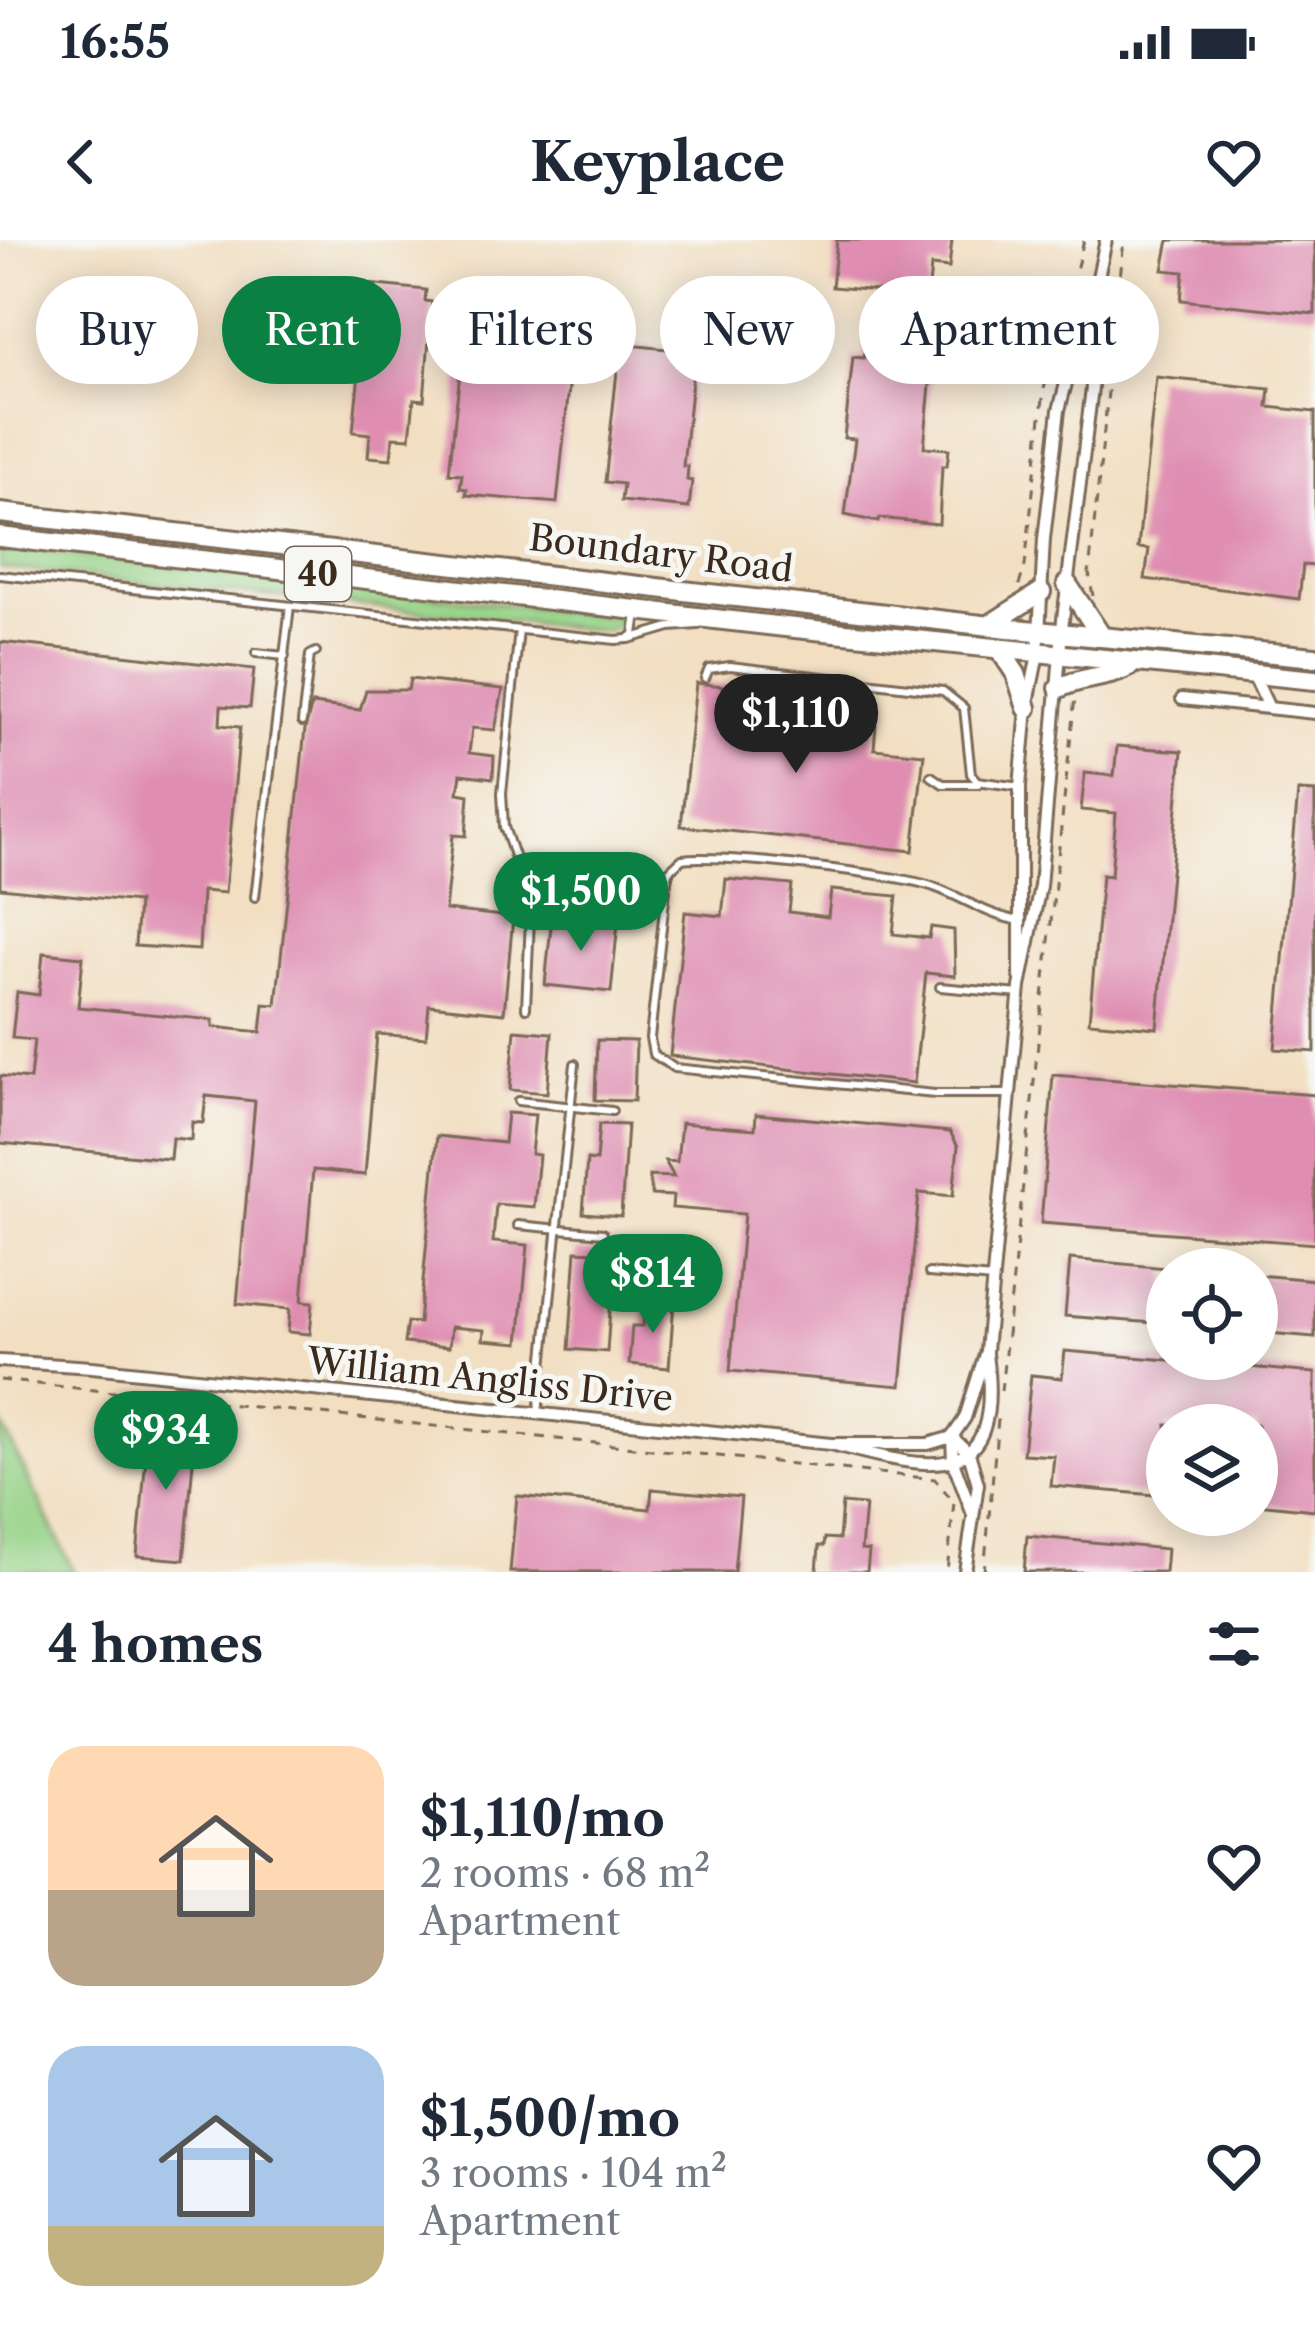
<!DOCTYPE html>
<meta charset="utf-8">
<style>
body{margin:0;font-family:"Libre Caslon Text",serif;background:#f2f2f3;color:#1f2937;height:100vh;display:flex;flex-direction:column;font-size:45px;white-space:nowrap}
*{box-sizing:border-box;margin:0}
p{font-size:39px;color:#747a83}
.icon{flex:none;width:66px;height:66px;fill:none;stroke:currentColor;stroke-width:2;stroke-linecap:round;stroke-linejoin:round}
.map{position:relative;height:1332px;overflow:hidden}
.details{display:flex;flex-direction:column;background:#fff;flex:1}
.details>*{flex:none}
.guide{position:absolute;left:36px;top:36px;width:1245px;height:108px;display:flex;gap:24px}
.buttons{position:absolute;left:1146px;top:1008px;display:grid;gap:24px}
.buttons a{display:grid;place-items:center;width:132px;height:132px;border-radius:50%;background:#fff;box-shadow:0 6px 30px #0003;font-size:60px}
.price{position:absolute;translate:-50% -102px;padding:0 27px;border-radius:42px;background:#0b8043;color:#fff;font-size:39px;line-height:78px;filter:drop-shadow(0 3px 6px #0008)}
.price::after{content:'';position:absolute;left:50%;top:72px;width:36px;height:27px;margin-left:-18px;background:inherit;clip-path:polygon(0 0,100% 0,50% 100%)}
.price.on{background:#222;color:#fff}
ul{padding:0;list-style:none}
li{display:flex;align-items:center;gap:36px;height:300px;padding:0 48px}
li span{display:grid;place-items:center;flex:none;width:336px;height:240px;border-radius:36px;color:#555}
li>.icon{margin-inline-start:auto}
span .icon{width:144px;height:144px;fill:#fffc;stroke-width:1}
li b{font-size:51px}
h2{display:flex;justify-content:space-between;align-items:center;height:144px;padding:0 48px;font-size:51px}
.tag{padding:0 42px;border-radius:54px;background:#fff;box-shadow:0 6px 30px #0003;font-size:42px;line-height:108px}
.tag.on{background:#0b8043;color:#fff}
.status{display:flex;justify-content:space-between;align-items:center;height:84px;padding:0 60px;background:#fff;direction:ltr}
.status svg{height:33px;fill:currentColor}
header{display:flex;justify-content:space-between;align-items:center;height:156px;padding:0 48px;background:#fff;font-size:54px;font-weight:800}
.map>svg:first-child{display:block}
.green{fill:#97d388;stroke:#697e53;stroke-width:3}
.building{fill:#df8eb2}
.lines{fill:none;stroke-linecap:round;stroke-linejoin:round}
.lane-casing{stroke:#7b6957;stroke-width:12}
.street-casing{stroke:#7b6957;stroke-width:16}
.primary-casing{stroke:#7b6957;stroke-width:24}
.path{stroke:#7b6957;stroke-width:3;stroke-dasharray:9 9;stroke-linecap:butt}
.lane{stroke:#fff;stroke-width:6}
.street{stroke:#fff;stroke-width:10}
.primary{stroke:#fff;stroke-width:18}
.labels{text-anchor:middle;stroke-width:10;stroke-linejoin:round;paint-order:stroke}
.shield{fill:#f6f6f2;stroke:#73675e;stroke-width:3}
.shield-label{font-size:33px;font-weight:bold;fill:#3b2a1e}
.street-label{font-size:36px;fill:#3b2a1e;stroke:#f6f6f2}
</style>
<div class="status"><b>16:55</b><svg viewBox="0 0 49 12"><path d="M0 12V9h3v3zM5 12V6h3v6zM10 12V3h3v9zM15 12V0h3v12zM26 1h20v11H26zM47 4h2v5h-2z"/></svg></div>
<header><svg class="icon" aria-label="back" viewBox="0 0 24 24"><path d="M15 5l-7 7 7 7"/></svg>Keyplace<svg class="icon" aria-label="heart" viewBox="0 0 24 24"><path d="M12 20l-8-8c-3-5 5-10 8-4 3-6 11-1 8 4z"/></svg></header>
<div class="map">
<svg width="1315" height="1332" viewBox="0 0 1315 1332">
<rect width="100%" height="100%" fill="#f6f6f2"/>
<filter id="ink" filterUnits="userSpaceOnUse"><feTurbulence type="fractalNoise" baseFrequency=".00833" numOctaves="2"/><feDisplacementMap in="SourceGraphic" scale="24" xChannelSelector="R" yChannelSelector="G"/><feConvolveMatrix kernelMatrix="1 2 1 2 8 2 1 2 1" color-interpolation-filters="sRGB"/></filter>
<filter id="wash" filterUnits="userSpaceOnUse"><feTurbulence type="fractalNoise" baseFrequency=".004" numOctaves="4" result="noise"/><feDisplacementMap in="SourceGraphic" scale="48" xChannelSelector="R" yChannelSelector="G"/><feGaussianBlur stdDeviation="2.7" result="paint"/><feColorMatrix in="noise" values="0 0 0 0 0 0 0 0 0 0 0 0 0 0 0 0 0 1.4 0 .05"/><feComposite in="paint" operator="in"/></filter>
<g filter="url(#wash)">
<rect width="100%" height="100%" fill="#f2dfc2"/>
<g class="green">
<path d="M 0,306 L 622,377 L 623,384 L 606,391 L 0,328 Z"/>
<path d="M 0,1181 L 74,1332 L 0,1332 Z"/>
</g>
<g id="blocks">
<g class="building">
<path d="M 837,0 L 952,0 L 949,28 L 931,26 L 928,57 L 911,55 L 908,80 L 877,77 L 879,51 L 832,47 Z"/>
<path d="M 1169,0 L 1315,0 L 1315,74 L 1181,60 L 1184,32 L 1163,30 Z"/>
<path d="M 368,44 L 426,50 L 425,61 L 432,62 L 424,160 L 414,159 L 410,198 L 393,197 L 391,219 L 368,217 L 370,194 L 353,192 L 365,75 L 358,74 L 360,54 L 367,55 Z"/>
<path d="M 538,66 L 577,70 L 557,263 L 466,255 L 467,249 L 460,248 L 462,234 L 449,233 L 466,77 L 536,84 Z"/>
<path d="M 620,104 L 695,112 L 683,226 L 688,226 L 687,240 L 692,241 L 689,268 L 621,261 L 623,244 L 605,242 Z"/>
<path d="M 865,106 L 923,111 L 921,124 L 932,125 L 924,207 L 949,209 L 947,226 L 942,226 L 939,284 L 879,278 L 878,282 L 845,275 L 855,199 L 844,198 L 853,117 L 864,118 Z"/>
<path d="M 1156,137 L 1270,149 L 1268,167 L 1315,172 L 1315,326 L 1303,325 L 1299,359 L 1145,339 L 1149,309 L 1138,308 Z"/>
<path d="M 0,402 L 254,429 L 250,468 L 221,466 L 220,485 L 240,487 L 225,653 L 202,651 L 199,710 L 135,706 L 138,662 L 0,648 Z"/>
<path d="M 410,439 L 503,449 L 495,490 L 472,488 L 469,513 L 494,516 L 493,538 L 461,534 L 458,553 L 469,555 L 466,596 L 453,595 L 445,670 L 513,677 L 504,773 L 429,765 L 426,798 L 377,794 L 365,935 L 313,930 L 302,1061 L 313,1062 L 310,1094 L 288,1092 L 290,1069 L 237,1064 L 255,861 L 206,856 L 203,883 L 192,882 L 191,900 L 172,898 L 170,919 L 0,903 L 0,836 L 30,839 L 34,800 L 12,798 L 17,752 L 39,755 L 43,713 L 83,717 L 78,767 L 213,780 L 213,787 L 261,792 L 264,764 L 276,765 L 305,489 L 312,464 L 360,470 L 366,450 L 408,450 Z"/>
<path d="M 696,443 L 741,448 L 739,462 L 795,468 L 794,477 L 876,485 L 874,509 L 924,514 L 913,611 L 681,586 Z"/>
<path d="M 1117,506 L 1182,511 L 1157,788 L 1089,782 L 1102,635 L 1111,636 L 1116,573 L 1081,570 L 1085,533 L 1114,536 Z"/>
<path d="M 1298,551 L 1315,552 L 1315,812 L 1275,809 Z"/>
<path d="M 726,639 L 792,645 L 789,672 L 828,677 L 831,650 L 897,656 L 893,694 L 929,698 L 931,687 L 954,690 L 955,736 L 926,733 L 914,843 L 670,816 L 685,672 L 722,676 Z"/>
<path d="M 552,676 L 618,683 L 611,752 L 545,745 Z"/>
<path d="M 515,790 L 552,793 L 547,853 L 510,850 Z"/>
<path d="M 597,800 L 636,801 L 634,861 L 595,860 Z"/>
<path d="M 1053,835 L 1315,855 L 1315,1004 L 1041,983 Z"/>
<path d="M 507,873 L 535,875 L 531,914 L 539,915 L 534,967 L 496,964 L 493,1002 L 528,1005 L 519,1103 L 483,1100 L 484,1090 L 451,1087 L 449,1107 L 404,1103 L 407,1082 L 419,1083 L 437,896 L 504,903 Z"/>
<path d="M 756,874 L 950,892 L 958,906 L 953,956 L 919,953 L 901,1146 L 730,1131 L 744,974 L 672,968 L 673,956 L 652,955 L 649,936 L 674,937 L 665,921 L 677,922 L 681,883 L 755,889 Z"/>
<path d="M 599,884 L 627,885 L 621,976 L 583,973 L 587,920 L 596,921 Z"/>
<path d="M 576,1011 L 614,1013 L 607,1112 L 569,1109 Z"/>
<path d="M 1070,1019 L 1167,1028 L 1167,1084 L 1065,1076 Z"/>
<path d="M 1257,1035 L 1315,1040 L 1315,1097 L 1257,1092 Z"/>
<path d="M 645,1060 L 674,1062 L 669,1128 L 629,1124 L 632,1086 L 643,1086 Z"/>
<path d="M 1065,1111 L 1315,1133 L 1315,1270 L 1257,1264 L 1257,1185 L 1167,1185 L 1167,1256 L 1051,1246 L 1054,1216 L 1023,1214 L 1031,1135 L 1062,1138 Z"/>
<path d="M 149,1185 L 196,1189 L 184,1320 L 137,1316 Z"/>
<path d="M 652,1249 L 741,1257 L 734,1332 L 510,1332 L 517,1256 L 650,1269 Z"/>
<path d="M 842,1263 L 865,1265 L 861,1310 L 869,1311 L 867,1332 L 817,1332 L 819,1306 L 824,1306 L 825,1298 L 839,1299 Z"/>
<path d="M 1027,1296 L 1167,1309 L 1165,1332 L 1024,1332 Z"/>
</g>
</g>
</g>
<g filter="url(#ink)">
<use href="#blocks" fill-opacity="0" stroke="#7b6957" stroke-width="3"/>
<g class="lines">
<g class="lane-casing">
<g id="lane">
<path d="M 0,335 L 616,400 L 628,399 L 634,394 L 637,374"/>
<path d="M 519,390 L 502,553 L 504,587 L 526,650 L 530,679 L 526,768"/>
<path d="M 629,399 L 670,387 L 698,385"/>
<path d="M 256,413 L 285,416"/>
<path d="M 705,438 L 709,429 L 730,426 L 943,451 L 964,468 L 971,534 L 977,541 L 1020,547"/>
<path d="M 302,482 L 310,415 L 316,412"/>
<path d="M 931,536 L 943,544 L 978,544"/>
<path d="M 255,657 L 290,366"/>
<path d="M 940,747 L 1020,754"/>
<path d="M 1010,854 L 935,854 L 674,828 L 653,814 L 650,798 L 667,641 L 670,630 L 682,619 C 714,613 902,634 934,647 C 965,658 987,676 1021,681"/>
<path d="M 518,861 L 612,871"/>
<path d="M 518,985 L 603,993"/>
<path d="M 929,1033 L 992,1039"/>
<path d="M 538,1174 L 575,824"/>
</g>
</g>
<g class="street-casing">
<g id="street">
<path d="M 1253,434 L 1269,468"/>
<path d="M 1182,459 L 1315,473"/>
<path d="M 1020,737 L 1020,547 L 1027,468 L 1038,414 L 1044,299 L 1059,170 L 1068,136 L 1086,93 L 1106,0"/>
<path d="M 0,1121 L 92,1127 L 831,1204 C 927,1229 1005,1253 986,1114"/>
<path d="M 952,1197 L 969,1213 L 978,1244 L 965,1332"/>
<path d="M 952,1197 L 953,1221 L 972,1272"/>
<path d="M 831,1204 L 928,1204 L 952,1197 L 965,1178 L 986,1111 L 1020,747 L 1040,646 L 1063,379 L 1092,148 L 1086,93"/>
</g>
</g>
<g class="primary-casing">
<g id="primary">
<path d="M 0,273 L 1026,390 L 1315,417"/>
<path d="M 0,297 L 785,387 L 1315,440"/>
<path d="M 1067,344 L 1102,397"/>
<path d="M 991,384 L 1041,352"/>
<path d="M 1000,410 L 1016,434 L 1027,468"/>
<path d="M 1059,448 C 1082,436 1109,439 1130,426"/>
</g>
</g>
<g class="path">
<path d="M 1019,345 L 1025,326 L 1044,149 L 1084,0"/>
<path d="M 1093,356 L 1089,333 L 1124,0"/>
<path d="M 0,1140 L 935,1239 L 954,1262 L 947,1332"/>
<path d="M 1001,1151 L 1075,457"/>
<path d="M 984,1332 L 998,1179"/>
</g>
<use href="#lane" class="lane"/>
<use href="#street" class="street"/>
<use href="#primary" class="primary"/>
</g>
</g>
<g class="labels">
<rect class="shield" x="285" y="307" width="66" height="54" rx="9"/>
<g class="shield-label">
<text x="318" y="346">40</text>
</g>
<g class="street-label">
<text transform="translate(661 313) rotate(7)" y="13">Boundary Road</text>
<text transform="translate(490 1139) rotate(6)" y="13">William Angliss Drive</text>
</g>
</g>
</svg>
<div class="buttons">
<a><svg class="icon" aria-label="locate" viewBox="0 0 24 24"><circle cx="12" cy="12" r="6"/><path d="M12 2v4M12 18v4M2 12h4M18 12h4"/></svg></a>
<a><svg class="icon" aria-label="layers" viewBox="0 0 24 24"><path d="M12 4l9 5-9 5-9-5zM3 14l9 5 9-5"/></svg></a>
</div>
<b class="price on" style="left:796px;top:536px">$1,110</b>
<b class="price" style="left:581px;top:714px">$1,500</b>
<b class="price" style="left:653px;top:1096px">$814</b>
<b class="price" style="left:166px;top:1253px">$934</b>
<div class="guide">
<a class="tag">Buy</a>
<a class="tag on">Rent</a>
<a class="tag">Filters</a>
<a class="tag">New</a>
<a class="tag">Apartment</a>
</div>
</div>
<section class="details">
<h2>4 homes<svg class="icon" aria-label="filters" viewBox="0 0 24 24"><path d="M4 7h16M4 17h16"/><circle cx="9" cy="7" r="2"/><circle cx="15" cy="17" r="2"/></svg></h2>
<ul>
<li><span style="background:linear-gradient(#ffd9b3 60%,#b9a48a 0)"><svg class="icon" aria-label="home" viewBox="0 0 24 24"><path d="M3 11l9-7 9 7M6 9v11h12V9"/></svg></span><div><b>$1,110/mo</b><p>2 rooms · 68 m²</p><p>Apartment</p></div><svg class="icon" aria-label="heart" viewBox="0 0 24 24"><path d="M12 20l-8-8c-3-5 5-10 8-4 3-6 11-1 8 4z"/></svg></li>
<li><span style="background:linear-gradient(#a9c7e8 75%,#c2b280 0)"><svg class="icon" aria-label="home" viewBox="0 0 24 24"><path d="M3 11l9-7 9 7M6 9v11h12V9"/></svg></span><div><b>$1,500/mo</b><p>3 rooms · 104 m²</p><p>Apartment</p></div><svg class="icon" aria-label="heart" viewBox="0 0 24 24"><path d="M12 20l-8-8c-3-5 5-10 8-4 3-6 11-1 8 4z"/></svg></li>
</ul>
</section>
